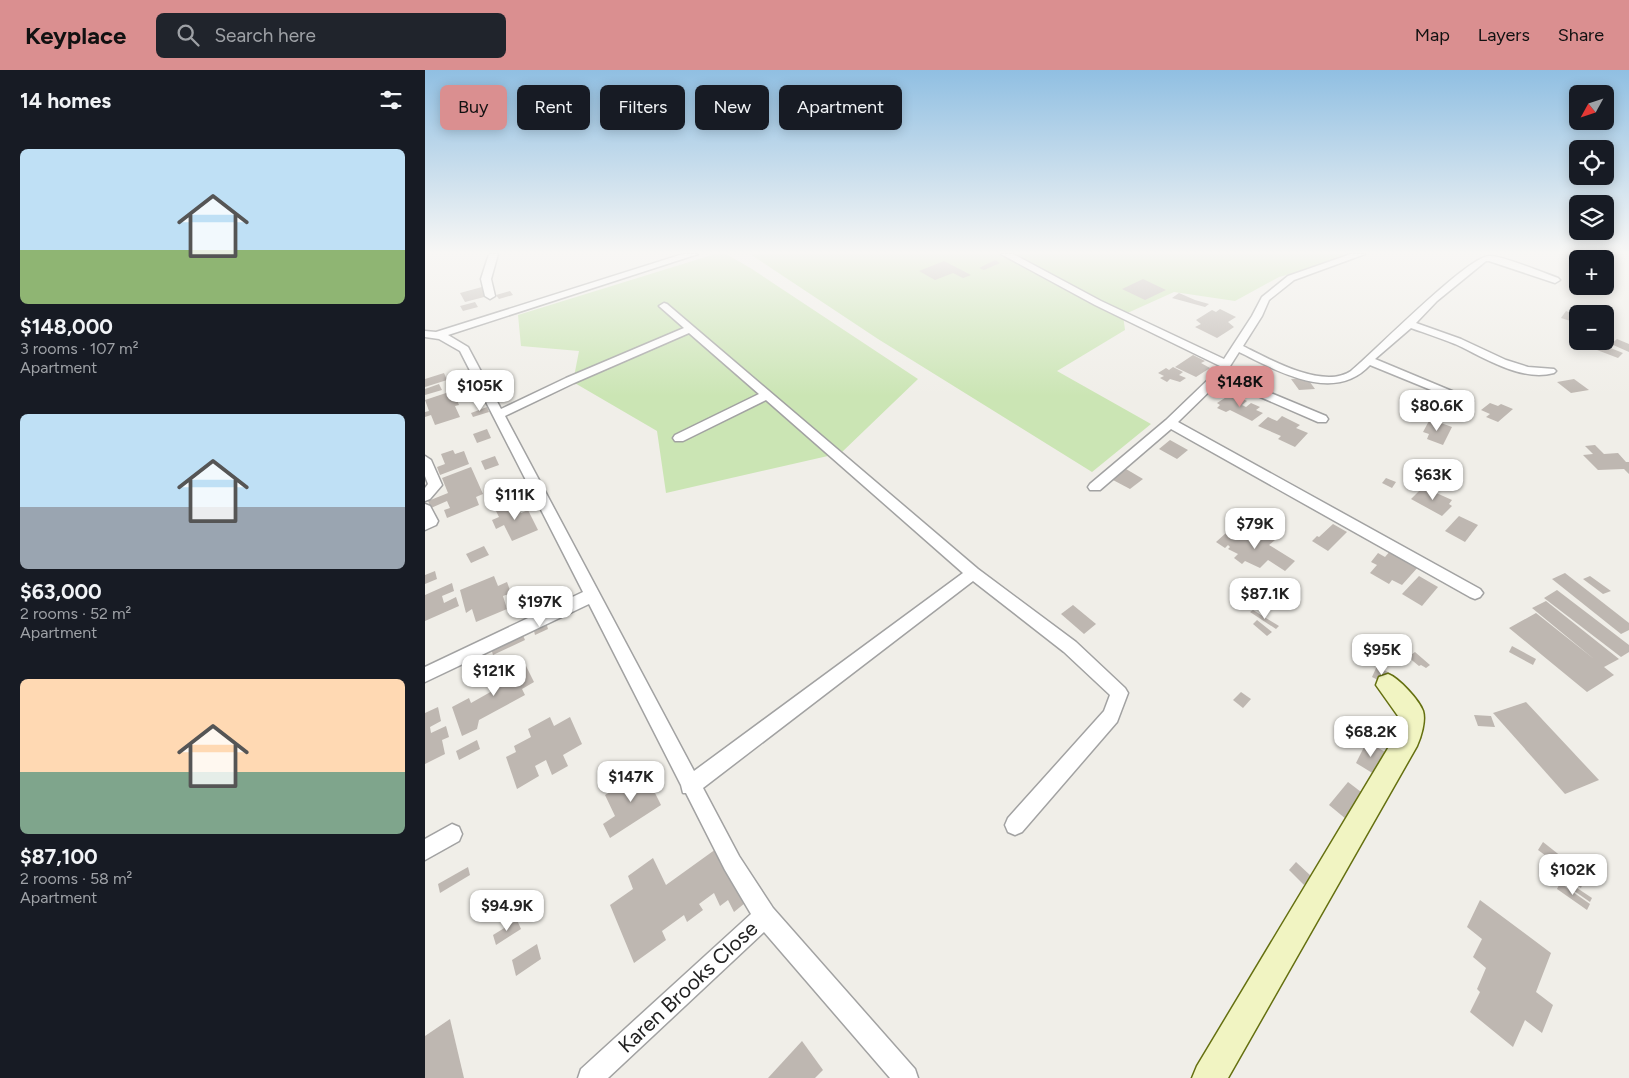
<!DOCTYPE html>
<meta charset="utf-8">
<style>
body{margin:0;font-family:Figtree,sans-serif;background:#20242c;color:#f1f3f6;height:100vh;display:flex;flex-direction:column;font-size:19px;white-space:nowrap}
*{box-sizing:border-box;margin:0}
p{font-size:16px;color:#9ea1a6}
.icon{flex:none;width:28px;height:28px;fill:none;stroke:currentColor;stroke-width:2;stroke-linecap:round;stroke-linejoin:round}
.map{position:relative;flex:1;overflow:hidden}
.panel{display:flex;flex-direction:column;background:#171b24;width:425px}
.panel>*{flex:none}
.top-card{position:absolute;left:15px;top:15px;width:475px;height:45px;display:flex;gap:10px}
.needle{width:32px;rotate:230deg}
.buttons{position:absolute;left:1144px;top:15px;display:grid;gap:10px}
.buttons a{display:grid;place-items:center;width:45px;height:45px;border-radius:8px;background:#171b24;box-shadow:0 2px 12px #0003;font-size:25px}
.price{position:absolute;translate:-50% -42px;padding:0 11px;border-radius:10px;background:#fff;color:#222;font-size:16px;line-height:32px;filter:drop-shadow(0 1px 2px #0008)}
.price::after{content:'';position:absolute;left:50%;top:30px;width:15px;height:11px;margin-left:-8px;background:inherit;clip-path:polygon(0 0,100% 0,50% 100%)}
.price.on{background:#da8f90;color:#111}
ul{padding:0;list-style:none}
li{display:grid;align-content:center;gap:10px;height:265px;padding:0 20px}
li span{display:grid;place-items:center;height:155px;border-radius:8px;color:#555}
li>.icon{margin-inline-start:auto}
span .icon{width:90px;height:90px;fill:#fffc;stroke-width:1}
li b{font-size:21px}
h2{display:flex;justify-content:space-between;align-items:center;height:60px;padding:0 20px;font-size:21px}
.chip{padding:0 18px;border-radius:8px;background:#171b24;box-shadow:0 2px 12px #0003;font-size:18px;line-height:45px}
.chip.on{background:#da8f90;color:#111}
header{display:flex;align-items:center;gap:30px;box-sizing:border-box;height:70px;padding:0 25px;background:#da8f90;color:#111}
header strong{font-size:24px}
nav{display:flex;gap:28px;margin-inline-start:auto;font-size:18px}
.search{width:350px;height:45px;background:#20242c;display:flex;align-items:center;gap:12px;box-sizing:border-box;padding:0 18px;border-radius:8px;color:#9ea1a6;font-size:19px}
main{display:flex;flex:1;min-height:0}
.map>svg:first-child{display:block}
.grass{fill:#cbe5b4}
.building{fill:#beb7b1}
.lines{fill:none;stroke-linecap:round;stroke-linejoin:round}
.street-casing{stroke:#a2a2a2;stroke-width:3}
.secondary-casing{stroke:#657010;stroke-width:3}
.street{fill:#fff;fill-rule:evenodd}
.secondary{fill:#f1f4c2;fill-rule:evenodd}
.labels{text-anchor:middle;stroke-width:5;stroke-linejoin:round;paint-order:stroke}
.near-street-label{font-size:21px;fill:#212121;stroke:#fff}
</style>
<header>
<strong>Keyplace</strong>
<div class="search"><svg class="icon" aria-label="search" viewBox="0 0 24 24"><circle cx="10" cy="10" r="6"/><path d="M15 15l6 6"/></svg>Search here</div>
<nav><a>Map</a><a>Layers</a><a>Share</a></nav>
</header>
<main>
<section class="panel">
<h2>14 homes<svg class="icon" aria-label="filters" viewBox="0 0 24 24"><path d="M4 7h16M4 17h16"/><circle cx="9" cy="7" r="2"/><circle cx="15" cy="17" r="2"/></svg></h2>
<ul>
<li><span style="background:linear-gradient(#bfe0f5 65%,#8fb573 0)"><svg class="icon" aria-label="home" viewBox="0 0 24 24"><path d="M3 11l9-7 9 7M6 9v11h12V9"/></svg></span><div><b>$148,000</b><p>3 rooms · 107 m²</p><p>Apartment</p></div></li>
<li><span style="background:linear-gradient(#bfe0f5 60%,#9aa5b1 0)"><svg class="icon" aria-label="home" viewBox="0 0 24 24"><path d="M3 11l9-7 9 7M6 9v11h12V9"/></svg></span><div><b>$63,000</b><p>2 rooms · 52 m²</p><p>Apartment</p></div></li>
<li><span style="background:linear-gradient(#ffd9b3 60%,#7fa58c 0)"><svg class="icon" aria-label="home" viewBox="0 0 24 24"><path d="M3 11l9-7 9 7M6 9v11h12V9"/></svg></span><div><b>$87,100</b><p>2 rooms · 58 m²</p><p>Apartment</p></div></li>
</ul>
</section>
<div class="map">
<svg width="1204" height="1008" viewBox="0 0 1204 1008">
<rect width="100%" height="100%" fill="#f0eee8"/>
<g class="grass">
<path d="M 290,184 L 301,184 L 327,199 L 493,309 L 416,383 L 241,423 L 232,361 L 148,312 L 154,281 L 96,276 L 93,245 Z"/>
<path d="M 325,184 L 927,184 L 897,195 L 854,207 L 810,231 L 749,222 L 698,245 L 700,260 L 632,301 L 726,354 L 667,402 L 453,269 Z"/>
</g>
<g class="building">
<path d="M 1152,184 L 1164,184 L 1178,189 L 1160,186 L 1157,189 L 1149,188 Z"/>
<path d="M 570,190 L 575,193 L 559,200 L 554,198 Z"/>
<path d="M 519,191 L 546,205 L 538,208 L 528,203 L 510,210 L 494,201 Z"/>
<path d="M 718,209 L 741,220 L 720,230 L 697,219 Z"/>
<path d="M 57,217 L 63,226 L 40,232 L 35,223 Z"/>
<path d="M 85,221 L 88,225 L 74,229 L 71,225 Z"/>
<path d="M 754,223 L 770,230 L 784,234 L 780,237 L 747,228 Z"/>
<path d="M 50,232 L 53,237 L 38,241 L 35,236 Z"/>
<path d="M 795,239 L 811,247 L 803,252 L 809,257 L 803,261 L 792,268 L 770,257 L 776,254 L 771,250 L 787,240 L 791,242 Z"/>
<path d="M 1141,241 L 1152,245 L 1152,253 L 1136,248 Z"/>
<path d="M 1192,269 L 1204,274 L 1204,282 L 1186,274 Z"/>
<path d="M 1178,275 L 1198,283 L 1193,288 L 1172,280 Z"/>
<path d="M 768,285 L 780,291 L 776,293 L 785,298 L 771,307 L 750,297 Z"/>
<path d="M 748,297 L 758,302 L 754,305 L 761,308 L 755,312 L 745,309 L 742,312 L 735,308 L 739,306 L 733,303 L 741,298 L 744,300 Z"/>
<path d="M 19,303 L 22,310 L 0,317 L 0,309 Z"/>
<path d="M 882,308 L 890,319 L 874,320 L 866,309 Z"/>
<path d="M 1149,309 L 1164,320 L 1146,323 L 1132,312 Z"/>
<path d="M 14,314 L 17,320 L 0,325 L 0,319 Z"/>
<path d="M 24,322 L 27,329 L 31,328 L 34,335 L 30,336 L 35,347 L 10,355 L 6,345 L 0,347 L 0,342 L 4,341 L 0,330 Z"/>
<path d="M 803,326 L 810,329 L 814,327 L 822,331 L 817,335 L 821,337 L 826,333 L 835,337 L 831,340 L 838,343 L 827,351 L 805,340 L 801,342 L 792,338 L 795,335 L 792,333 Z"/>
<path d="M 1065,333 L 1073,336 L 1076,334 L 1088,339 L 1073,352 L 1061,347 L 1065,344 L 1056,340 Z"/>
<path d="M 62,337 L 64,342 L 48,347 L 46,343 Z"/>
<path d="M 857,346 L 875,355 L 871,358 L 883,363 L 870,377 L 853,369 L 856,366 L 833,356 L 843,347 L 852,351 Z"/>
<path d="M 1005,349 L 1027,357 L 1018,375 L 1002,369 L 1004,364 L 998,362 Z"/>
<path d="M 62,359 L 66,368 L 52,373 L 48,364 Z"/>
<path d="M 745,370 L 763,380 L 752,389 L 734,379 Z"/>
<path d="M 1170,375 L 1179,384 L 1193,383 L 1201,392 L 1204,392 L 1204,404 L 1199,399 L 1173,400 L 1158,385 L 1168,384 L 1160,376 Z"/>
<path d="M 28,380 L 30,384 L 39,381 L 44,394 L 15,405 L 12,397 L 20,394 L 16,384 Z"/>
<path d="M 70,386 L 74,395 L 60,400 L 56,391 Z"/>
<path d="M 46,397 L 58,424 L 51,427 L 54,435 L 22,448 L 19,440 L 25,438 L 22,431 L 6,438 L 3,431 L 23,423 L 17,408 Z"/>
<path d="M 701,399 L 718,409 L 705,419 L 688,410 Z"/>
<path d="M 961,408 L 971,412 L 967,418 L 957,413 Z"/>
<path d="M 998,417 L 1027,430 L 1024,434 L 1027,436 L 1017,446 L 986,429 Z"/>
<path d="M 95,431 L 98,436 L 94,440 L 96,443 L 103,440 L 113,460 L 87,471 L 79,455 L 71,459 L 67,450 L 74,447 L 71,441 Z"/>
<path d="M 1034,446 L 1053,455 L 1040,472 L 1020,461 Z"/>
<path d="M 908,454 L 922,462 L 903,481 L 887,471 L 892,466 L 894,467 Z"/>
<path d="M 813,461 L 823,468 L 826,466 L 830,468 L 837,462 L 850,470 L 844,475 L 870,491 L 860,501 L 843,490 L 835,498 L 820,491 L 817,494 L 809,488 L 813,484 L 803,479 L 805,477 L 803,475 L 800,478 L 791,472 L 801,463 L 807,466 Z"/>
<path d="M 59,476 L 64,485 L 46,493 L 41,484 Z"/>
<path d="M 966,480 L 994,496 L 977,515 L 967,510 L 964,514 L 945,503 L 952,495 L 946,492 L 953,483 L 960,487 Z"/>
<path d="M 10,501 L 12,509 L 0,514 L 0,505 Z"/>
<path d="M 1140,503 L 1204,553 L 1204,560 L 1196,564 L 1127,509 Z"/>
<path d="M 69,506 L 73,516 L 82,512 L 86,523 L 78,526 L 82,539 L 51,552 L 47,539 L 41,543 L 35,520 Z"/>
<path d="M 994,506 L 1013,517 L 997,536 L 977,524 Z"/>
<path d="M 1165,506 L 1186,521 L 1178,524 L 1158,509 Z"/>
<path d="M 27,513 L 29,521 L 17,526 L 19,533 L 31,527 L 34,536 L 0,551 L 0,525 Z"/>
<path d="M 1132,520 L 1204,575 L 1204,582 L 1196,587 L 1119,528 Z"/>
<path d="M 1121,531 L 1194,589 L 1179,597 L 1189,605 L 1162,622 L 1084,558 L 1111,543 L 1169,589 L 1107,538 Z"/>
<path d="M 648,535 L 671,554 L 659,564 L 636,544 Z"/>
<path d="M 828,540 L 854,556 L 851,559 L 825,542 Z"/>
<path d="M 832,550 L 847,562 L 842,566 L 828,554 Z"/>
<path d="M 121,552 L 123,559 L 110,565 L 108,557 Z"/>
<path d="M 97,563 L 100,570 L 68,585 L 66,578 Z"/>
<path d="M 1087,576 L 1111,589 L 1108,595 L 1084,582 Z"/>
<path d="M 990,582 L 1005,595 L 1001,598 L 996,595 L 994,596 L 983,587 Z"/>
<path d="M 98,590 L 109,612 L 97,619 L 100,625 L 54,650 L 52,659 L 37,666 L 27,637 L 44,628 L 46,633 L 69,620 L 64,608 Z"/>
<path d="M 952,596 L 968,605 L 963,615 L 947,607 Z"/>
<path d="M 816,622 L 826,629 L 818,638 L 808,630 Z"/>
<path d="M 1101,632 L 1174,710 L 1140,724 L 1068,643 Z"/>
<path d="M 13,637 L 16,651 L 5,657 L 6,663 L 21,656 L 24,667 L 17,670 L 20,684 L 0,694 L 0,643 Z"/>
<path d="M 1049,645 L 1066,646 L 1070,657 L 1053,656 Z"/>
<path d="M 125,647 L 129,656 L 145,647 L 157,674 L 138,685 L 143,696 L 127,705 L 121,690 L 110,696 L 114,706 L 92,719 L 81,687 L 91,682 L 89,676 L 106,667 L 103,659 Z"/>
<path d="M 52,670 L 55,679 L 34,690 L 31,681 Z"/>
<path d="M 942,671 L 960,682 L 949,704 L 931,693 Z"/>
<path d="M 219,701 L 236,735 L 185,768 L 178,754 L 190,746 L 180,725 Z"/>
<path d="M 923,712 L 940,725 L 921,749 L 904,735 Z"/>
<path d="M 1118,772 L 1137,787 L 1132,794 L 1113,780 Z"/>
<path d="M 291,779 L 320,833 L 309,842 L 303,830 L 295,836 L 289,823 L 274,834 L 278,840 L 262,852 L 259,845 L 237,861 L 241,870 L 209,893 L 185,835 L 208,819 L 203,806 L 228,788 L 241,815 Z"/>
<path d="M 871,792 L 886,806 L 879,815 L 864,800 Z"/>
<path d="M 1131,795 L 1158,813 L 1156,818 L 1129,800 Z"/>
<path d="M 43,797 L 45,805 L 15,823 L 13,814 Z"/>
<path d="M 1134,806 L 1167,828 L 1165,832 L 1132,809 Z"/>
<path d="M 1135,813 L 1165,834 L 1162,840 L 1132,819 Z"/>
<path d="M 1055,830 L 1126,883 L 1111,922 L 1128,935 L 1117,963 L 1100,950 L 1088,977 L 1045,942 L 1055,922 L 1052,919 L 1061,898 L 1048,887 L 1057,869 L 1042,857 Z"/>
<path d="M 92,850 L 96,859 L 71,875 L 68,865 Z"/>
<path d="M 112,874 L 116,889 L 91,906 L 87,890 Z"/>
<path d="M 25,949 L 39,1008 L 0,1008 L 0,966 Z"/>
<path d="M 377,971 L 398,1000 L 390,1008 L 343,1008 Z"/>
</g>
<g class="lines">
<g class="street-casing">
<g id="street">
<path d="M 64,184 L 73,184 L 66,209 L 70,226 L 65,229 L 60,226 L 56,209 Z"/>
<path d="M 258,184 L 273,184 L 23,265 L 43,277 L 76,339 L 141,308 L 259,258 L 234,236 L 239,233 L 242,234 L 553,499 L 651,572 L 700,618 L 703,623 L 692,652 L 597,762 L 590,765 L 583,762 L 580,755 L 583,748 L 679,641 L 685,625 L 639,582 L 548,511 L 278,718 L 314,786 L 348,838 L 490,999 L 493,1008 L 465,1008 L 339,862 L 183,1008 L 153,1008 L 156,999 L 326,844 L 300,800 L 261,723 L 258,723 L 256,715 L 164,534 L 0,612 L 0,597 L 158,522 L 35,281 L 14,269 L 0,267 L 0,261 L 11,262 ZM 264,263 L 334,324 L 250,365 L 248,368 L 250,371 L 258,371 L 341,330 L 538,503 L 269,701 L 80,346 L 149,313 Z"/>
<path d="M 576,184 L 588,184 L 676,231 L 799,289 L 827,246 L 837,227 L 863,206 L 926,184 L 940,184 L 869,210 L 844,230 L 837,246 L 818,276 C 844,289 898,320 926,301 C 948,283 1043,186 1064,186 C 1076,185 1119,203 1133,208 L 1135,210 L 1130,213 L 1064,191 L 1061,191 L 1012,231 L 991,253 L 1036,269 L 1081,290 L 1103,297 L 1129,299 L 1131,301 L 1129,303 C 1095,312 1059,287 1030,274 C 1015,268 1000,263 986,258 L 950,289 L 1046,329 L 1048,331 L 1046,333 L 1038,333 L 945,295 C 909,334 853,301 814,282 L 800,304 L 901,346 L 903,349 L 901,352 L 893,352 L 796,310 L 753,352 L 1055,519 L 1058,523 L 1055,527 L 1050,529 L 1045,527 L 746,359 L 675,420 L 665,420 L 663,417 L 665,414 L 741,350 L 790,303 L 795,296 L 670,235 Z"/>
<path d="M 0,386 L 6,390 L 17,415 L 5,429 L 0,431 L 0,418 L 3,414 L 0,406 Z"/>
<path d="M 0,434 L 5,436 L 13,451 L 11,455 L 0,460 Z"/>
<path d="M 27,754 L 34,757 L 37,764 L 34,771 L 0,790 L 0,769 Z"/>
</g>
</g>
<g class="secondary-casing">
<path id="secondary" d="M 963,604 C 974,608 994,630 998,641 C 1001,651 996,667 992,676 L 803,1008 L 767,1008 L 772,996 L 971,665 L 973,646 L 951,615 L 954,607 Z"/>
</g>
<use href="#street" class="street"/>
<use href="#secondary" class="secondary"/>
</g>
<linearGradient id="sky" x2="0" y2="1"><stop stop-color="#90bfe2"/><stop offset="0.56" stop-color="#f8f7f5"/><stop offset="1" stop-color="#f8f7f5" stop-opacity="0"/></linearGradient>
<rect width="1204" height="326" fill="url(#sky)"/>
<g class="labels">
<g class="near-street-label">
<text transform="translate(263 917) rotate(-43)" y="7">Karen Brooks Close</text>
</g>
</g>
</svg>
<div class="buttons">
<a><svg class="needle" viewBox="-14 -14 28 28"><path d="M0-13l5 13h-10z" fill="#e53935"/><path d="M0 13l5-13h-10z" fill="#9ea1a6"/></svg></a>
<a><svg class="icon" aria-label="locate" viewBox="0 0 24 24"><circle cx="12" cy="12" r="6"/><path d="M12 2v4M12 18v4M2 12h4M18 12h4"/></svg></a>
<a><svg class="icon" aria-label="layers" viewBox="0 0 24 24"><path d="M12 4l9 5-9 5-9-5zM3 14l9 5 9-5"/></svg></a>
<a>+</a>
<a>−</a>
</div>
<b class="price on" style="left:815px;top:338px">$148K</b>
<b class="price" style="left:55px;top:342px">$105K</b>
<b class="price" style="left:1012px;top:362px">$80.6K</b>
<b class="price" style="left:1008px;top:431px">$63K</b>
<b class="price" style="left:90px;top:451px">$111K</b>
<b class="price" style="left:830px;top:480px">$79K</b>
<b class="price" style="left:840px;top:550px">$87.1K</b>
<b class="price" style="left:115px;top:558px">$197K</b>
<b class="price" style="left:957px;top:606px">$95K</b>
<b class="price" style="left:69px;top:627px">$121K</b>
<b class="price" style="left:946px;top:688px">$68.2K</b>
<b class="price" style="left:206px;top:733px">$147K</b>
<b class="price" style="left:1148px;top:826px">$102K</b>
<b class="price" style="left:82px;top:862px">$94.9K</b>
<div class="top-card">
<a class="chip on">Buy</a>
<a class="chip">Rent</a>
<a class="chip">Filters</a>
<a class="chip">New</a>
<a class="chip">Apartment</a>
</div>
</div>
</main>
